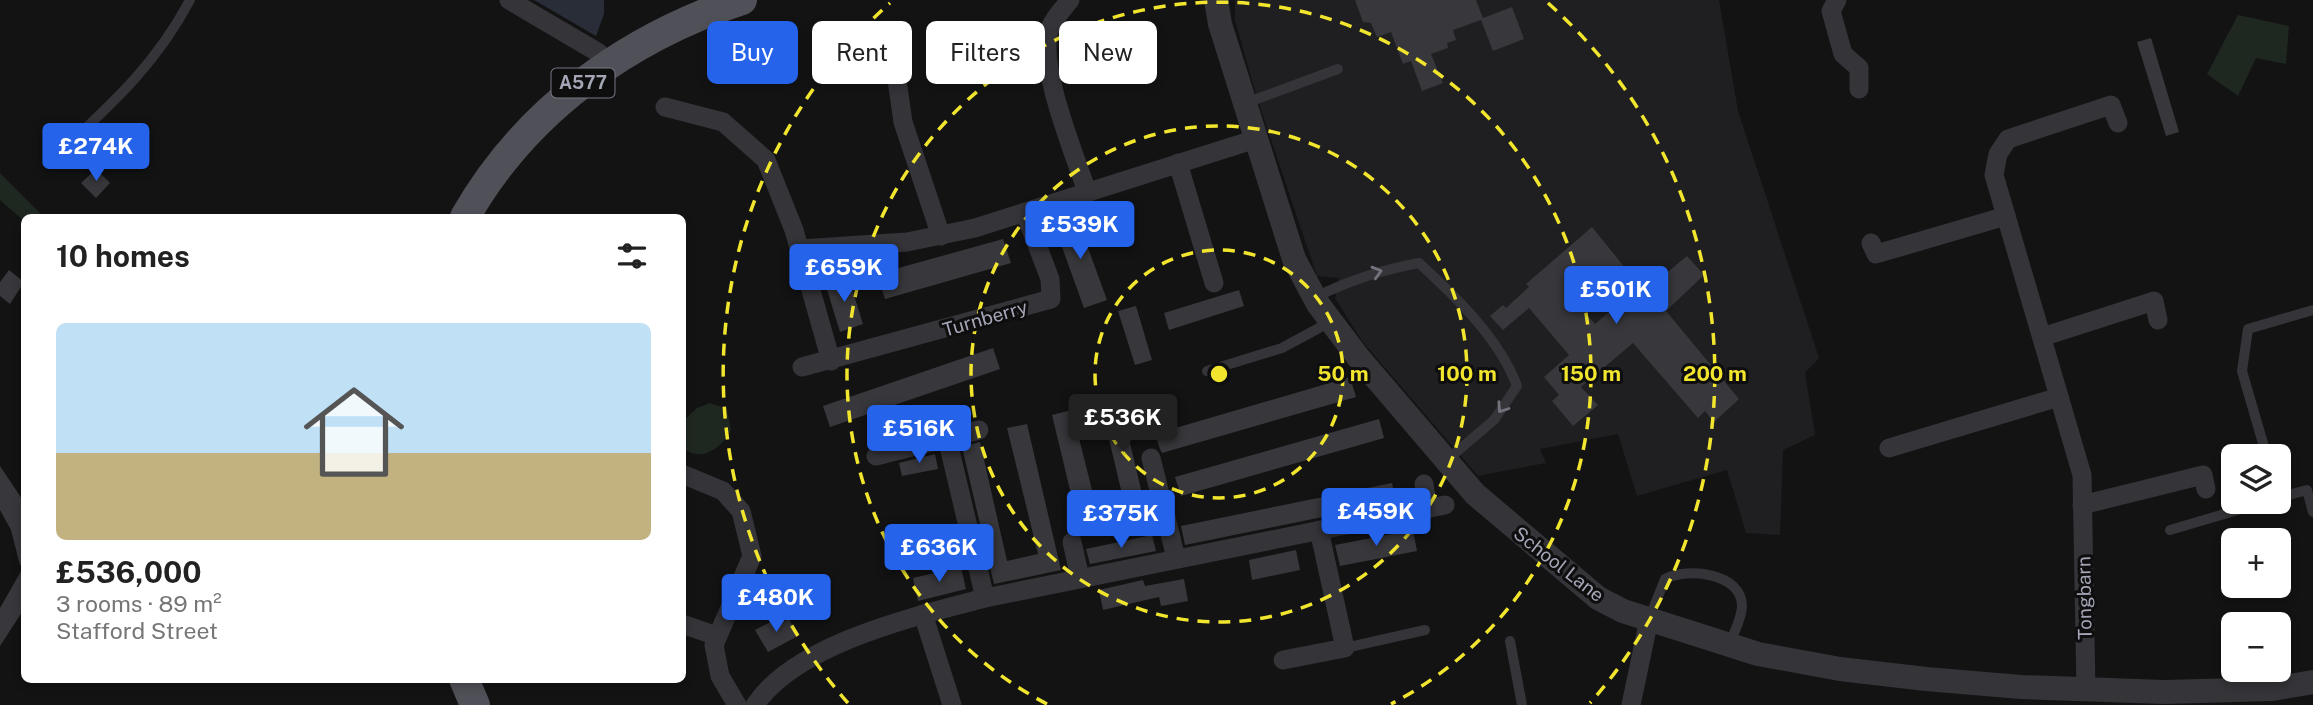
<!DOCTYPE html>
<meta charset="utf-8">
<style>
body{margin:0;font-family:"Public Sans",sans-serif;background:#f2f2f2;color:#222;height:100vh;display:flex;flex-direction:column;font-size:26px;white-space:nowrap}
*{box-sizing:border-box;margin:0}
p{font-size:23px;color:#767676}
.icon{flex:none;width:38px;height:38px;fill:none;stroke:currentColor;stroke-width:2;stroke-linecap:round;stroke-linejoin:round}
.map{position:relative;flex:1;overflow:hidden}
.side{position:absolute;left:21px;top:214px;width:665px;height:469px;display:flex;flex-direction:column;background:#fff;border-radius:10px;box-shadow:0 4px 10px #0003}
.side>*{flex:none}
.hud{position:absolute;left:707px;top:21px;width:665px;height:63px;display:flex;gap:14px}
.buttons{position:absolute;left:2221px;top:444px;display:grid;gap:14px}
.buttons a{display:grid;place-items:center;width:70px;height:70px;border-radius:10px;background:#fff;box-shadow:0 4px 10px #0003;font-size:35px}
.price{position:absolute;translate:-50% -60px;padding:0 16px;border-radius:7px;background:#2563eb;color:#fff;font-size:23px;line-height:46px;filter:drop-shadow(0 2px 4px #0008)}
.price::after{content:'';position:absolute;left:50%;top:42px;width:21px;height:16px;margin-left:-10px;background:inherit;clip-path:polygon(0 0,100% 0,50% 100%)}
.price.active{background:#222;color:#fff}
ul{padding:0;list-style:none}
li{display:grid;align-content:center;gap:14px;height:371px;padding:0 35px}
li+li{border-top:2px solid #e0e0e0}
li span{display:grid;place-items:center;height:217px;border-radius:10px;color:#555}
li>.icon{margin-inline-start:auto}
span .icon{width:126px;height:126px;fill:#fffc;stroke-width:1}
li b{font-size:30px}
h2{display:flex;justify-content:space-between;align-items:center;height:84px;padding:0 35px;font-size:30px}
.tag{padding:0 24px;border-radius:10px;background:#fff;box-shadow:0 4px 10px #0003;font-size:24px;line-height:63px}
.tag.active{background:#2563eb;color:#fff}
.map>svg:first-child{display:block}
.built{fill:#1f1f21}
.green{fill:#1f2721}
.water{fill:#292d38}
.building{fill:#38383c;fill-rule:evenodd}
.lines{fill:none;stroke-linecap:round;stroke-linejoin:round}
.service{stroke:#343439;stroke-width:10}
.minor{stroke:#343439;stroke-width:19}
.tertiary{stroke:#343439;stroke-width:24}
.primary{stroke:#505058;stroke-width:30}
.oneway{stroke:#72727d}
.ring{fill:none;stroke:#f1e52e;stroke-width:3.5;stroke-dasharray:12 9}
.labels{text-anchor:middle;stroke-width:6;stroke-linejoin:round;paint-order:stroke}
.shield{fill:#0e0e0f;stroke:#777883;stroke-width:2}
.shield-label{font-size:18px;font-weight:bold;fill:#a4a5b5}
.street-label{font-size:19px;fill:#a4a5b5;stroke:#0e0e0f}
.centre{fill:#f1e52e;stroke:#0e0e0f;stroke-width:3.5}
.ring-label{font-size:21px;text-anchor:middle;font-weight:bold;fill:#f1e52e;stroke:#0e0e0f;stroke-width:6;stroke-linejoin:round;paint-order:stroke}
</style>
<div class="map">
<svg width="2313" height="705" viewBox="0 0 2313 705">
<rect width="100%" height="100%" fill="#131314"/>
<path class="built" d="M 1235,0 L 1719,0 L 1738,111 L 1819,358 L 1805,373 L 1815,435 L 1783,450 L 1780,535 L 1746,533 L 1727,470 L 1637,496 L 1618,434 L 1540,449 L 1546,463 L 1478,476 L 1362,341 L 1335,298 L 1339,278 L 1317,276 L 1256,95 L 1235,20 Z"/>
<g class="green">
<path d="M 2238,15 L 2289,26 L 2286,64 L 2256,58 L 2238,96 L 2207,74 Z"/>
<path d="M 0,173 L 44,217 L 24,217 L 24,221 L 0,200 Z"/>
<path d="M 710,403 L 727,409 L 731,430 C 722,448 701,463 683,448 L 683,421 L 697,408 Z"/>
</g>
<path class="water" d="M 534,0 L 604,0 L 604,14 L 596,36 Z"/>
<g class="building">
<path d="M 1355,0 L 1476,0 L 1483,18 L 1512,7 L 1524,39 L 1493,51 L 1481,20 L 1453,30 L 1456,40 L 1447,43 L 1448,48 L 1431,54 L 1443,83 L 1422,91 L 1411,61 L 1403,64 L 1391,32 L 1377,37 L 1371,23 L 1363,22 Z"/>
<path d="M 2151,38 L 2179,132 L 2166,136 L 2137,42 Z"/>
<path d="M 96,169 L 110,183 L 96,198 L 81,183 Z"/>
<path d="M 1076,215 L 1107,300 L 1084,308 L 1053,222 Z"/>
<path d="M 1592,227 L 1639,285 L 1658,269 L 1664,275 L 1687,256 L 1704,275 L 1666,311 L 1739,399 L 1714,422 L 1705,411 L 1698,418 L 1633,343 L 1581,387 L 1598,405 L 1573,426 L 1552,401 L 1559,395 L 1544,377 L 1569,355 L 1529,308 L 1503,330 L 1490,316 L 1503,305 L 1506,308 L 1529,287 L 1526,284 ZM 1589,274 L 1617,305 L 1595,324 L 1567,293 Z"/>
<path d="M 1003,239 L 1011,263 L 885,299 L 877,274 Z"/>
<path d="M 9,270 L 24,282 L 10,304 L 0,296 L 0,282 Z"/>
<path d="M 848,276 L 863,324 L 840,332 L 825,283 Z"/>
<path d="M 1239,290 L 1244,306 L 1169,330 L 1164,313 Z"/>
<path d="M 1136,306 L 1152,360 L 1135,365 L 1118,311 Z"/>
<path d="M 993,348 L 1000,369 L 830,427 L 823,406 Z"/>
<path d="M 1350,377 L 1356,397 L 1162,453 L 1160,449 L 1155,434 Z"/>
<path d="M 1119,397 L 1145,506 L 1126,511 L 1100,401 Z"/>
<path d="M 1072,410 L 1099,518 L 1078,523 L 1052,415 Z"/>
<path d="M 1379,419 L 1384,438 L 1181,496 L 1175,477 Z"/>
<path d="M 1027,424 L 1061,570 L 994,584 L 962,447 L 980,442 L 1007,561 L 1038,554 L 1007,428 Z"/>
<path d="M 935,454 L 938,469 L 902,476 L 899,463 Z"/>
<path d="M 0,466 L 24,502 L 24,565 L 20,565 L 11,530 L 0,510 Z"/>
<path d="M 1392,483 L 1396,502 L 1185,545 L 1181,526 Z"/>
<path d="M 1413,530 L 1417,551 L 1340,566 L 1335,545 Z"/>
<path d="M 1152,535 L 1156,551 L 1090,564 L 1086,549 Z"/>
<path d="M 1296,550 L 1300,570 L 1252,580 L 1249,560 Z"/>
<path d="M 24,566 L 24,609 L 0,646 L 0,608 Z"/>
<path d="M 961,567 L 966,589 L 918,601 L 913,578 Z"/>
<path d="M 1184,579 L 1188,601 L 1161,606 L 1159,597 L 1103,610 L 1099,590 L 1143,580 L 1145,586 Z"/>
<path d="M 778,618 L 781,623 L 789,619 L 798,636 L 768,652 L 755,630 Z"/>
</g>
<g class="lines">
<g class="service">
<path d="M 1246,103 L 1338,69"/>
<path d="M 54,158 C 108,107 154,68 190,0"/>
<path d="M 1314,298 C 1349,280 1381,270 1419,263 C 1456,297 1499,338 1517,386 L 1494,420 L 1447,460"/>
<path d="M 1207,371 L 1282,348 L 1330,322"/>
<path d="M 2267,457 L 2242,371 L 2248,329 L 2313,310"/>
<path d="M 2278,498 L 2307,490 L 2313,512"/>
<path d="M 2170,530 L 2265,502"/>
<path d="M 1649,619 L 1665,579 C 1687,567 1742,573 1742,606 C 1742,618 1734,632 1730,643"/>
<path d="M 1510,641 L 1522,705"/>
<path d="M 1345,648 L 1425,630"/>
</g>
<g class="minor">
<path d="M 509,0 L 599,53"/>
<path d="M 1070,0 C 1062,10 1053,19 1049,31 C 1038,67 1075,155 1087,192"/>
<path d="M 1837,0 L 1831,11 L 1843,54 L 1859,68 L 1859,89"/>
<path d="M 890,32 L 903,122 L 941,236"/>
<path d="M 665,107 L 723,122 L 766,160 L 794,230 L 831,361"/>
<path d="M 1178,163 L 1214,283"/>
<path d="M 1871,243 L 1876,254 L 2006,216"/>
<path d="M 800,249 L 907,242 L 975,228 L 1256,139"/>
<path d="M 2042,337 L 2154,301 L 2158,320"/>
<path d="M 802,367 L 1051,299 L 1050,279 L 1025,213"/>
<path d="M 947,438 L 985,598"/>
<path d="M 1889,448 L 2059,397"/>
<path d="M 876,456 L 979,430"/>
<path d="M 1151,458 L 1176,558"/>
<path d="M 682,474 L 723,491 L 741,511 L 752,556 L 714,645 L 720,676 L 737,705"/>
<path d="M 1424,484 L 1428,509"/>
<path d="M 2082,505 L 2203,475 L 2206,489"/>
<path d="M 1072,542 L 1080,578"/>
<path d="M 923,614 L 952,705"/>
<path d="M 682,624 L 717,636"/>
<path d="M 1283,660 L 1345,648 L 1319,530"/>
<path d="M 2086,690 L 2082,475 L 1994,175 L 1998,154 L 2008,139 L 2111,105 L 2118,123"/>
<path d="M 755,705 C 797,643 916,616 985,598 L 1445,505"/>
<path d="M 1631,705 L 1649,619"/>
</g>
<path class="tertiary" d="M 1216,0 L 1220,24 L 1294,259 L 1318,304 L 1358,357 L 1475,494 L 1598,598 L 1623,611 L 1758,654 L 1840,669 L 1926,679 L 2021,687 L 2165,692 L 2272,689 L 2313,682"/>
<g class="primary">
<path d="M 465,217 C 525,111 627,38 742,0"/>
<path d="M 464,679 L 475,705"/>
</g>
</g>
<defs><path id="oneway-chevron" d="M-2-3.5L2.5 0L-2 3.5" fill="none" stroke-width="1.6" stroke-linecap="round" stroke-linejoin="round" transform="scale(1.75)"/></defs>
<g class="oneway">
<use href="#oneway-chevron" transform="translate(1377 272) rotate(-16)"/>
<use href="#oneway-chevron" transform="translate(1502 408) rotate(124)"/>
</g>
<g class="ring">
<circle cx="1219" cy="374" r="124"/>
<circle cx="1219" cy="374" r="248"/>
<path d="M1047 704A372 372 0 1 1 1391 704"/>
<path d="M848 703A496 496 0 0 1 890 3M1548 3A496 496 0 0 1 1590 703"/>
</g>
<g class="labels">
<rect class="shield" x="551.5" y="68.5" width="63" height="29" rx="5"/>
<g class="shield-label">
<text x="583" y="89">A577</text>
</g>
<g class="street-label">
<text transform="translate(985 318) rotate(-16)" y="7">Turnberry</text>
<text transform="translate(1559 564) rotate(38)" y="7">School Lane</text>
<text transform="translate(2084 598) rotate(-91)" y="7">Tongbarn</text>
</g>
</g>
<circle cx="1219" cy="374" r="10" class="centre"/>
<g class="ring-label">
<text x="1343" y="381">50 m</text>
<text x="1467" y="381">100 m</text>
<text x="1591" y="381">150 m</text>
<text x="1715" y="381">200 m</text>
</g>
</svg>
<div class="buttons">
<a><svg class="icon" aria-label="layers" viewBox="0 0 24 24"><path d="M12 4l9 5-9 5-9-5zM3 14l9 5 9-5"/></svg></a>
<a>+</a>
<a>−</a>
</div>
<b class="price" style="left:96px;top:183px">£274K</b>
<b class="price" style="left:1080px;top:261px">£539K</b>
<b class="price" style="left:844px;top:304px">£659K</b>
<b class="price" style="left:1616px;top:326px">£501K</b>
<b class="price active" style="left:1123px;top:454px">£536K</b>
<b class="price" style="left:919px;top:465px">£516K</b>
<b class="price" style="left:1376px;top:548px">£459K</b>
<b class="price" style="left:1121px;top:550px">£375K</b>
<b class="price" style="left:939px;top:584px">£636K</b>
<b class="price" style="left:776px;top:634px">£480K</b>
<div class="hud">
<a class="tag active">Buy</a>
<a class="tag">Rent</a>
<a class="tag">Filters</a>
<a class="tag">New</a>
</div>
<section class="side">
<h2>10 homes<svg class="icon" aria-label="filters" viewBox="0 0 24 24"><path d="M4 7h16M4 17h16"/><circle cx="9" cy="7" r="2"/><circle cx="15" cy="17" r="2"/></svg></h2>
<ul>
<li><span style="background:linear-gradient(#bfe0f5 60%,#c2b280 0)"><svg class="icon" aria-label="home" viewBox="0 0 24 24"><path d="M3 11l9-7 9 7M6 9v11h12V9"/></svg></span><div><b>£536,000</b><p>3 rooms · 89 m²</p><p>Stafford Street</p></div></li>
</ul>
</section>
</div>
